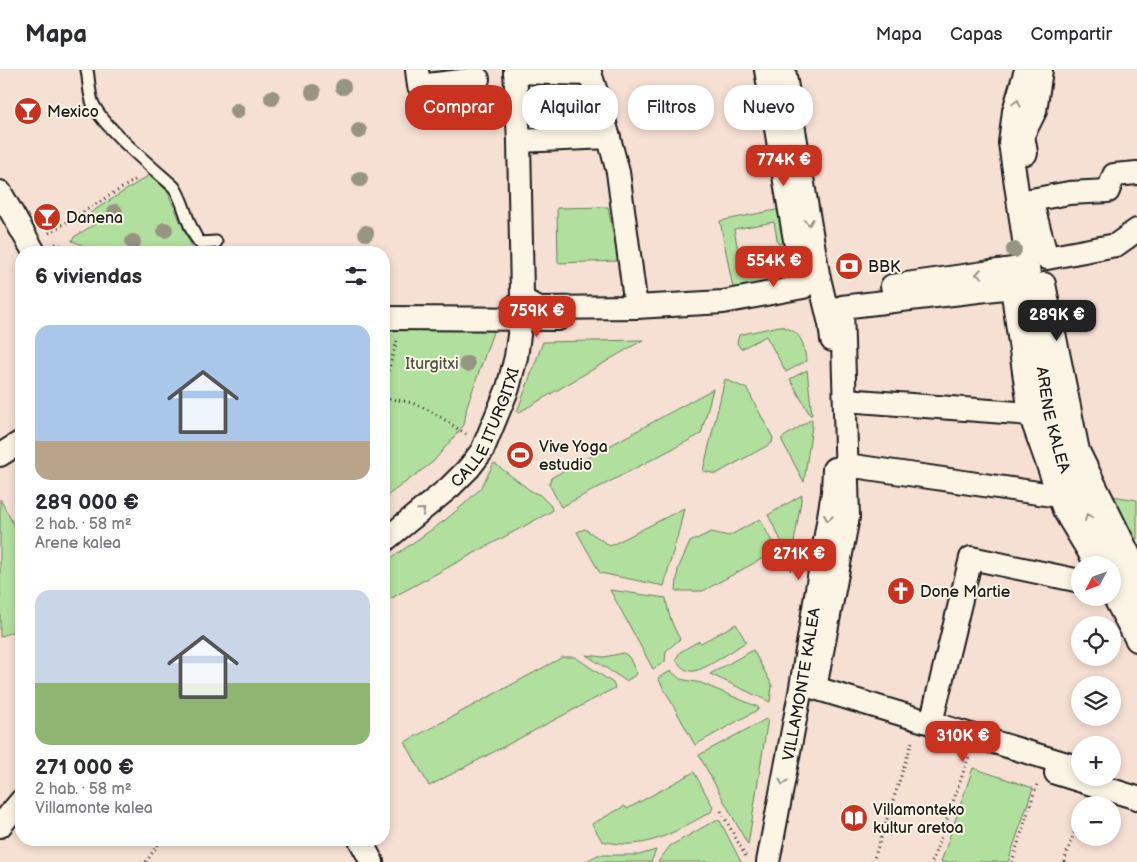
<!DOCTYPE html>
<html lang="es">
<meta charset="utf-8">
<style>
body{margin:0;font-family:"Balsamiq Sans",sans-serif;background:#f7f7f7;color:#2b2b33;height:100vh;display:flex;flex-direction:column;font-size:19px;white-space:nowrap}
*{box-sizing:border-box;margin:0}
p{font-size:16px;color:#7c7c81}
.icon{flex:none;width:28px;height:28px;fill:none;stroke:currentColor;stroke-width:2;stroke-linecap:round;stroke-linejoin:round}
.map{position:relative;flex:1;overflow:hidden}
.side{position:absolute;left:15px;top:176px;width:375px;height:600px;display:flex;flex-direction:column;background:#fff;border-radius:20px;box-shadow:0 2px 8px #0003}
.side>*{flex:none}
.top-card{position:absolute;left:405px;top:15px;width:475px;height:45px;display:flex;gap:10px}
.needle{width:32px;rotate:229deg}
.buttons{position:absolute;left:1071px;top:486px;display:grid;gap:10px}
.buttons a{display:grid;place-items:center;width:50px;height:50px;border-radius:50%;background:#fff;box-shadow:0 2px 8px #0003;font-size:25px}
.price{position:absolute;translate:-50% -42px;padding:0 11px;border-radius:10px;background:#c8321e;color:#fff;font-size:16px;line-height:32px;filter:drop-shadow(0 1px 2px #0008)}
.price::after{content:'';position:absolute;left:50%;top:30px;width:15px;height:11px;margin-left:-8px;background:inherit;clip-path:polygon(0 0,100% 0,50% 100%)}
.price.current{background:#222;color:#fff}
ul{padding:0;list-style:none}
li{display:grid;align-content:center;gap:10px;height:265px;padding:0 20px}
li span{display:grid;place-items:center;height:155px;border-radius:15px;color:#555}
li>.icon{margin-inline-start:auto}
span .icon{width:90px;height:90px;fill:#fffc;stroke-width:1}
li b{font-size:21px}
h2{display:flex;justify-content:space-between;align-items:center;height:60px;padding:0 20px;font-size:21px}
.chip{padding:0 18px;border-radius:20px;background:#fff;box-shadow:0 2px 8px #0003;font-size:18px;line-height:45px}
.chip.current{background:#c8321e;color:#fff}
header{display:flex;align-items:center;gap:30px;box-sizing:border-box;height:70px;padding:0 25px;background:#fff;border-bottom:1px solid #e1e1e2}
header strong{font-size:24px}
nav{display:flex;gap:28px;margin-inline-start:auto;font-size:18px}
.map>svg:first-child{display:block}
.green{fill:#b1df9e;stroke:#667e5d}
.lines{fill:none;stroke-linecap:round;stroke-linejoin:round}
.lane-casing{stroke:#1c1c1c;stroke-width:15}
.street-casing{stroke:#1c1c1c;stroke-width:26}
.path{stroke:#1c1c1c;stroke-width:3;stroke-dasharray:1 4;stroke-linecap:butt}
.lane{stroke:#fcf5e5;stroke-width:11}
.street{stroke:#fcf5e5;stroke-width:22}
.tree{fill:#979484}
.oneway{stroke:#97938b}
.labels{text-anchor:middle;stroke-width:4;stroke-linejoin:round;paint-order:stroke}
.poi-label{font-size:16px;fill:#1c1c1c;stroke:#fcf5e5;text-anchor:start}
.park-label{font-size:16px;fill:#495643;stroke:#fcf5e5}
.street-label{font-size:16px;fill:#1c1c1c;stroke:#fcf5e5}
</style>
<header>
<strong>Mapa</strong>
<nav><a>Mapa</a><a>Capas</a><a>Compartir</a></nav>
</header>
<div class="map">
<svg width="1137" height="792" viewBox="0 0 1137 792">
<rect width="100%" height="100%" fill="#f6dfd3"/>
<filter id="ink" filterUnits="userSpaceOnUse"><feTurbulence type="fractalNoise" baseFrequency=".02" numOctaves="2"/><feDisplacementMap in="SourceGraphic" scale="10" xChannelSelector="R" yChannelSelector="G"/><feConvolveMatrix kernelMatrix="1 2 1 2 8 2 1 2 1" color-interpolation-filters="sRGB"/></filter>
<g filter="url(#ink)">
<g class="green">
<path d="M 151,104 L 167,121 L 194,182 L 99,182 L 72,171 L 74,167 L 95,154 L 90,143 Z"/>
<path d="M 608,137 L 618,191 L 558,193 L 557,138 Z"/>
<path d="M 781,139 L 787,173 L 778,174 L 774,152 L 734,159 L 741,197 L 775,190 L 776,193 L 785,191 L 784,182 L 789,181 L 791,204 L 782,212 L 734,223 L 720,151 Z"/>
<path d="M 384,245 L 499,245 L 467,336 L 464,355 L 433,392 L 384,428 Z"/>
<path d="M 779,256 C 800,260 804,271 806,291 L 786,302 L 766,266 L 741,279 L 737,273 L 739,265 Z"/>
<path d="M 643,270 L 518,343 L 517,342 L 543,272 Z"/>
<path d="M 807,300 L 812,345 L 810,345 L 790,309 Z"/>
<path d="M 725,309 L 747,319 L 773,368 L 772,373 L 716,404 L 703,401 Z"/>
<path d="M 713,319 L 701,364 L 561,437 L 549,414 L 551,408 Z"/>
<path d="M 812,349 L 812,356 L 804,412 L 782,371 L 782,368 Z"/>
<path d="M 494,393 L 531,421 L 540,425 L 551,436 L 552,441 L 384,532 L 384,493 L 444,451 L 462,436 L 480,419 Z"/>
<path d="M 802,425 L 791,490 L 768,445 Z"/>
<path d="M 1106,425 L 1137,430 L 1137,469 L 1128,464 Z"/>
<path d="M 0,429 L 21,468 L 21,558 L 0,567 Z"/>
<path d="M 684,438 C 679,465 670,489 664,516 L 600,503 L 577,462 L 585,459 L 610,476 Z"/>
<path d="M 760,449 L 782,491 L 765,487 L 703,521 L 676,521 L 678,499 L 690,472 L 711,462 L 729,466 Z"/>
<path d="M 610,520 L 666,528 C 668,544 672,555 680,569 L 666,581 L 665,592 L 653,599 Z"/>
<path d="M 736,554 L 746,572 C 734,579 707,599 694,601 C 686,602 679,596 676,589 L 680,582 L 699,571 L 701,573 Z"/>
<path d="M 753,580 L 772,615 L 770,632 L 710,604 Z"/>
<path d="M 624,583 L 629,587 L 637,604 L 626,611 L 586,585 L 604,587 Z"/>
<path d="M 563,587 L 575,587 L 613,613 L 615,618 L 429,716 L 405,672 Z"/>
<path d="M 671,601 L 680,609 L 701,613 L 758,637 L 759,639 L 695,675 L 658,608 Z"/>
<path d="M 768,648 L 748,775 L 699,685 Z"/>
<path d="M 973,698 L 1033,718 L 1008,792 L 941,792 Z"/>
<path d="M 694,702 L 713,737 L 711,742 C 673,762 647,782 602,771 L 592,754 L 625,736 L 627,739 Z"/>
<path d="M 716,750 L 720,751 L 741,792 L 658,792 L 670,776 Z"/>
<path d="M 656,780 L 651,792 L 584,792 L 598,785 L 639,785 Z"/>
</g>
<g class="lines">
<g class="lane-casing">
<path id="lane" d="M 87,0 C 89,10 89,25 93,34 C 104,58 153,98 174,117 C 186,134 186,156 200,173 L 216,172"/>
</g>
<g class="street-casing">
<g id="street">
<path d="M 417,0 L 419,16 L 478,9"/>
<path d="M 515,0 L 519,71 L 522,225 L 525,231 L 539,238 L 636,237 L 723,232 L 803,217 L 766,0"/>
<path d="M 589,0 L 599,31 L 618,102 L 636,237"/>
<path d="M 784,0 L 818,204 L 830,254 L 832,270"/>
<path id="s1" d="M 1026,0 L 1014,41 L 1010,73 L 1049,342 L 1063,394 L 1098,469 L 1137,535"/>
<path d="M 515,2 L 590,4"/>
<path d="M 519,71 L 609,67"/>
<path d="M 1026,83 L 1023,65 L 1035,41 L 1041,0"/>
<path d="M 0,122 L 34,182"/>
<path d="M 1031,130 L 1047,188 L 1116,175 L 1137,160"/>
<path d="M 1031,130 L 1069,123 L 1108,121 L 1114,105 L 1137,103"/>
<path d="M 1044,214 L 1078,381 L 1137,501"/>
<path d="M 892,216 L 1027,197"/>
<path d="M 384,248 L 558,249"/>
<path d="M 845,330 L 1030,344"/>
<path d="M 0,385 L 21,372"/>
<path d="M 847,395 L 1059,426"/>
<path id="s2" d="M 384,471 L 450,417 L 469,398 L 482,381 L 508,318 L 516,287 L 521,250 L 516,236"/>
<path d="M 1112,523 L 1137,570"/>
<path d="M 931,653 L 971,488 L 1080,511"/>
<path d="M 1080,698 L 815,618 L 848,447 L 842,237 L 1012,217 L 1030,344 L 1064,440 L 1097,495"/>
<path d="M 1056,703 L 1137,728"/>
<path d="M 0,756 L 21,731"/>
<path d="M 360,770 L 372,792"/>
<path id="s3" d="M 768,792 L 800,623 L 833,422 L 834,399"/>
</g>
</g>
<g class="path">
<path d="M 49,163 L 135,110"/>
<path d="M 55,174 L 86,182"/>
<path d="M 384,315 L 397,271"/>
<path d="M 384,329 C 419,329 438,346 466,364"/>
<path d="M 790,499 L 798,501"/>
<path d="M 721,741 L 746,787"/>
<path d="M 146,792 L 161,770"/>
<path d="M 873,792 L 913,669"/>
<path d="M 932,792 L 969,686"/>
<path d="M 1012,792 L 1037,714"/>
<path d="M 1064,792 L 1080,745"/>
</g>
<use href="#lane" class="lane"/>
<use href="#street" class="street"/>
</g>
<g class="tree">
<circle cx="343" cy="17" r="8"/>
<circle cx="313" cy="22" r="8"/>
<circle cx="272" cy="28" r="8"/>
<circle cx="237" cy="41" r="8"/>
<circle cx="359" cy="61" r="8"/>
<circle cx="360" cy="109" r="8"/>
<circle cx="115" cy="142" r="8"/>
<circle cx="165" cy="160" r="8"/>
<circle cx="366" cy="163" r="8"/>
<circle cx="133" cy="172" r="8"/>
<circle cx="1014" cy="180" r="8"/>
<circle cx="467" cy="294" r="8"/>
</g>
<defs><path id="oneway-chevron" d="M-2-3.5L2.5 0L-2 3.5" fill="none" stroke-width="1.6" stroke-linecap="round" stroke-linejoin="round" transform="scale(1.25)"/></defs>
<g class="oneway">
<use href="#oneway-chevron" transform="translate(1017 33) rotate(-74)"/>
<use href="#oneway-chevron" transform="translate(809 152) rotate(81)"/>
<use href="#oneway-chevron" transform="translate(979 204) rotate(172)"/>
<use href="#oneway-chevron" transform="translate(422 441) rotate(-40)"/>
<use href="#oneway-chevron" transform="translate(1088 447) rotate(-115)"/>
<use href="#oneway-chevron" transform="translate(828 448) rotate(99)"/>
<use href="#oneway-chevron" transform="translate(783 712) rotate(101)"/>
</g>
</g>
<defs>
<g id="bar-disc" transform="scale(1.4375)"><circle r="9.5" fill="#c8321e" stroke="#fcf5e5"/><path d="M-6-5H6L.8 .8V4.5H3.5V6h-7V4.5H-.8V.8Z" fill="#fff"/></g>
<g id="bank-disc" transform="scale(1.4375)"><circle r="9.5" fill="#c8321e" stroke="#fcf5e5"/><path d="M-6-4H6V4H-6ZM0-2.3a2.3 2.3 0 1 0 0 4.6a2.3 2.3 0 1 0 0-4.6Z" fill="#fff"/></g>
<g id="stadium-disc" transform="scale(1.4375)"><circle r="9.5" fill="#c8321e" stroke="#fcf5e5"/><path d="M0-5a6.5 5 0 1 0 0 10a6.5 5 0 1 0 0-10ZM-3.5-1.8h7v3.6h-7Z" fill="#fff"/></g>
<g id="church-disc" transform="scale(1.4375)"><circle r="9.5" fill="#c8321e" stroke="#fcf5e5"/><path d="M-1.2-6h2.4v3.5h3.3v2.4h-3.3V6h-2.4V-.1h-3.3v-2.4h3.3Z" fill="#fff"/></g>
<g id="library-disc" transform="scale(1.4375)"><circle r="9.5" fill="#c8321e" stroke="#fcf5e5"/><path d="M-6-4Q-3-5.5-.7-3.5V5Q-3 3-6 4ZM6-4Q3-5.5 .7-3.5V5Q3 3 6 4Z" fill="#fff"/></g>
</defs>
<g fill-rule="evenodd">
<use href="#bar-disc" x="28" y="41"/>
<use href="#bar-disc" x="47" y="147"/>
<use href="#bank-disc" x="849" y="196"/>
<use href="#stadium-disc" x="520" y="385"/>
<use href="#church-disc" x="901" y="521"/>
<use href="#library-disc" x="854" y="748"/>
</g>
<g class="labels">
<g class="poi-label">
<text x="47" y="47">Mexico</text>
<text x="66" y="153">Danena</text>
<text x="868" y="202">BBK</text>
<text x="539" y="382">Vive Yoga<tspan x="539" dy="18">estudio</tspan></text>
<text x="920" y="527">Done Martie</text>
<text x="873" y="745">Villamonteko<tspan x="873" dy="18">kultur aretoa</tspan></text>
</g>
<g class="park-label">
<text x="432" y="299">Iturgitxi</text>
</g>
<g class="street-label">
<text dy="6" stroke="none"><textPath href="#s1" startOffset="355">ARENE KALEA</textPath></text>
<text dy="6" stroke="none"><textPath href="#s2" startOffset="156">CALLE ITURGITXI</textPath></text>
<text dy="6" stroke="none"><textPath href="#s3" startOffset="181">VILLAMONTE KALEA</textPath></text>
</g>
</g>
</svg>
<div class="buttons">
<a><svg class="needle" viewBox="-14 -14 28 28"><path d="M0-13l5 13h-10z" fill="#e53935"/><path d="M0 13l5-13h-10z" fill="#7c7c81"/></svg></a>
<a><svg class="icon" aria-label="locate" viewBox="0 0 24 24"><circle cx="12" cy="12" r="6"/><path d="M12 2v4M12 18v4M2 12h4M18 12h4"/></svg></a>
<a><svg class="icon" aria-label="layers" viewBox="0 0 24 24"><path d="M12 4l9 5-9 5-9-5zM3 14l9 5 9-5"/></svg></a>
<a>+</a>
<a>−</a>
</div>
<b class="price" style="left:784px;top:117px">774K €</b>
<b class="price" style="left:774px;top:218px">554K €</b>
<b class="price" style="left:537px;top:268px">759K €</b>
<b class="price current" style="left:1057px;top:272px">289K €</b>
<b class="price" style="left:799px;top:511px">271K €</b>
<b class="price" style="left:963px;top:693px">310K €</b>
<div class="top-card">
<a class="chip current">Comprar</a>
<a class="chip">Alquilar</a>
<a class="chip">Filtros</a>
<a class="chip">Nuevo</a>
</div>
<section class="side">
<h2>6 viviendas<svg class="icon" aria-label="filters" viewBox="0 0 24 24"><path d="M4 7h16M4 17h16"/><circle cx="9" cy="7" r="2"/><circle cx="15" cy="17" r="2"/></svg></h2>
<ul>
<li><span style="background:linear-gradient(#a9c7e8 75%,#b9a48a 0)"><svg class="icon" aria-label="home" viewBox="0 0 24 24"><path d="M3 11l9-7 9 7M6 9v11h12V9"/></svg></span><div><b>289 000 €</b><p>2 hab. · 58 m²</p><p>Arene kalea</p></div></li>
<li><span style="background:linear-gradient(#c9d6e8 60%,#8fb573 0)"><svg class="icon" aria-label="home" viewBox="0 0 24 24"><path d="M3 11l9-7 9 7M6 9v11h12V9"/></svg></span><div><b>271 000 €</b><p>2 hab. · 58 m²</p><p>Villamonte kalea</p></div></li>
</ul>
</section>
</div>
